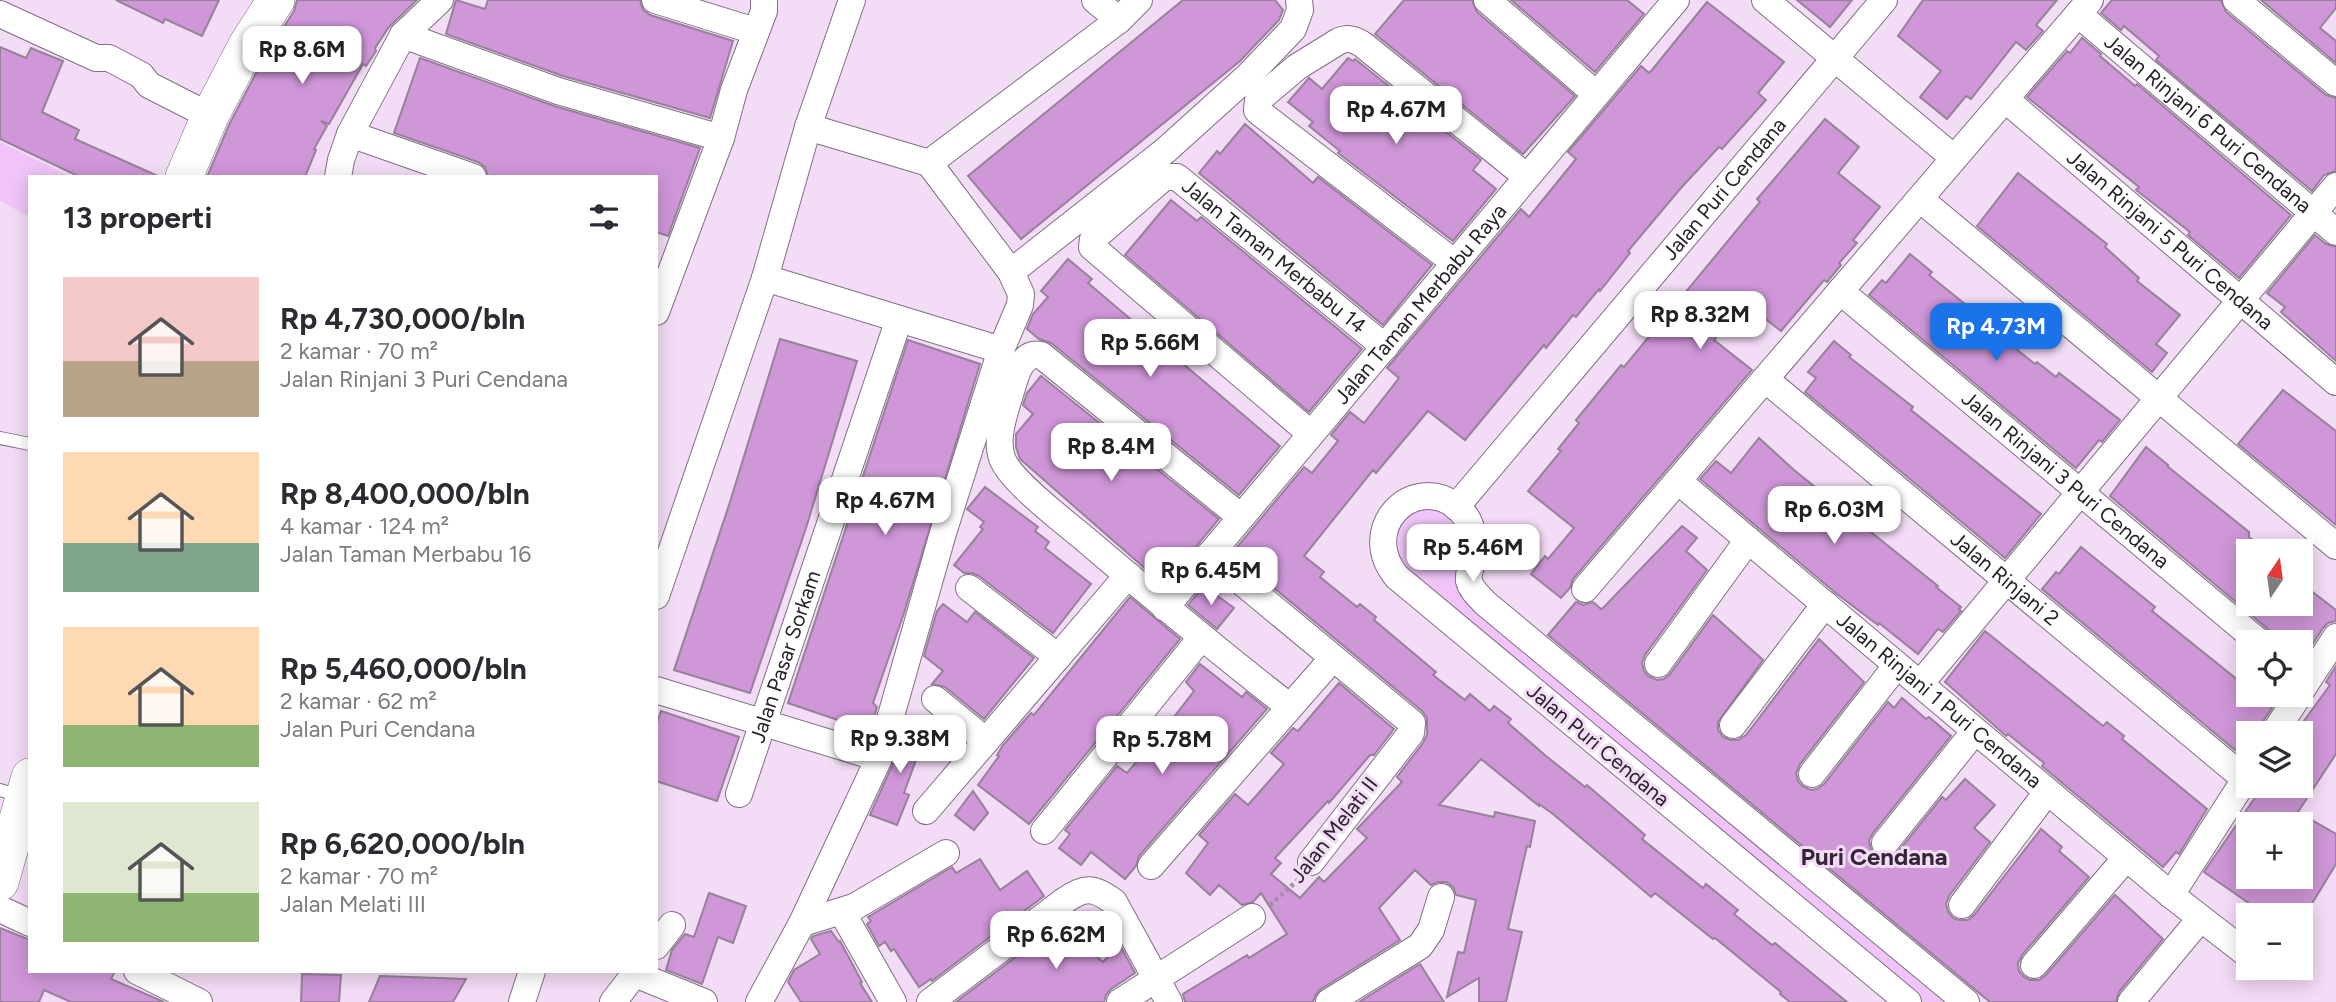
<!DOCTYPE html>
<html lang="id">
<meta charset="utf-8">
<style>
body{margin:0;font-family:Figtree,sans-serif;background:#f7f7f7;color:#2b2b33;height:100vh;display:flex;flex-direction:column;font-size:26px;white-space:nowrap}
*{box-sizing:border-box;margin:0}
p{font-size:23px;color:#7c7c81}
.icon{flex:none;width:38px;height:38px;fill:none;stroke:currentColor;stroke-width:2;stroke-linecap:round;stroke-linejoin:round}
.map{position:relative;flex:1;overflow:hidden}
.drawer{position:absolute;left:28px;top:175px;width:630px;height:798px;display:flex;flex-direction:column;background:#fff;border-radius:0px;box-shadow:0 4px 18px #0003}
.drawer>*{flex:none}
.needle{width:46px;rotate:13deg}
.fabs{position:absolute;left:2236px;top:539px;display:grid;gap:14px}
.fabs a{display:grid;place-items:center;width:77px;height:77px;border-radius:0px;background:#fff;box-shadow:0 4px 18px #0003;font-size:35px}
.price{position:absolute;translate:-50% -60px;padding:0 16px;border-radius:14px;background:#fff;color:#222;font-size:23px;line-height:46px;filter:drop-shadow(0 2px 4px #0008)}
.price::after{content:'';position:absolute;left:50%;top:42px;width:21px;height:16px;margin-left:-10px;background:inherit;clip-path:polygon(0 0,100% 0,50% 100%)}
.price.current{background:#1a73e8;color:#fff}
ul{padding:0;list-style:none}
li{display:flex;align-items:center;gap:21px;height:175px;padding:0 35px}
li span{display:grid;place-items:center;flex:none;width:196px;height:140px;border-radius:0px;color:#555}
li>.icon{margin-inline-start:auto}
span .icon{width:84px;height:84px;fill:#fffc;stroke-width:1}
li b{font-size:30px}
h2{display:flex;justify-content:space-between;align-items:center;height:84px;padding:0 35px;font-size:30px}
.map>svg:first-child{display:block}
.green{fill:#f0c4f8}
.building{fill:#cf96d8;stroke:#968299;stroke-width:2}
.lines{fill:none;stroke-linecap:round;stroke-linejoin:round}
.service-casing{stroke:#826e85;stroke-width:14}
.minor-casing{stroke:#826e85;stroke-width:28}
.secondary-casing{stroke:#826e85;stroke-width:38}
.path{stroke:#a291a5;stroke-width:4.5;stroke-dasharray:3.5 3.5;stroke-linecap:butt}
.service{stroke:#fff;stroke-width:12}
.minor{stroke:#fff;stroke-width:26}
.secondary{stroke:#fff;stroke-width:37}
.labels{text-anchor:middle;stroke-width:6;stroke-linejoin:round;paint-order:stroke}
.street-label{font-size:21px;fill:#29212b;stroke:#f3dcf6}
.quarter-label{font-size:24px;font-weight:bold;fill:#362539;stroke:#f3dcf6}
</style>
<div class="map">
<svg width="2336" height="1002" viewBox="0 0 2336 1002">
<rect width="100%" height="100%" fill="#f3dcf6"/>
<g class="green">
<path d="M 0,142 L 67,175 L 30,177 L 30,217 L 0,201 Z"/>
<path d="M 1456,507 L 1469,580 L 1966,1002 L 1908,1002 L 1397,577 L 1388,520 L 1396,509 Z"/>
</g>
<g class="building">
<path d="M 116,0 L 219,0 L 202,36 L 165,19 L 163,23 Z"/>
<path d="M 297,0 L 417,0 L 389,27 L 375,48 L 376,51 L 366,66 L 363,64 L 329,124 L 321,121 L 327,126 L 314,149 L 316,150 L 305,177 L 207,177 L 229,125 L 265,56 L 294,11 Z"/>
<path d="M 456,0 L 485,9 L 488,0 L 640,0 L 643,10 L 650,15 L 733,41 L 710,118 L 563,76 L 446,34 Z"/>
<path d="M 1183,0 L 1275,0 L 1283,10 L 1279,20 L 1240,61 L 1021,239 L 968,176 Z"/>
<path d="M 1404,0 L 1472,0 L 1477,12 L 1575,96 L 1523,154 L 1375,34 Z"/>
<path d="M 1511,0 L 1627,0 L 1644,14 L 1595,72 Z"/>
<path d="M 1797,0 L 1852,0 L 1830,27 Z"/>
<path d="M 1923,0 L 2057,0 L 2036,25 L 2043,31 L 2026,50 L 2016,42 L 1971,99 L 1966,96 L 1947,119 L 1920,97 L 1941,71 L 1898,36 Z"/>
<path d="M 2112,0 L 2221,0 L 2226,12 L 2326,95 L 2336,98 L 2336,171 L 2324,175 L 2312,191 L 2156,60 L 2159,56 L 2124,26 L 2121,30 L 2101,13 Z"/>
<path d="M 2261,0 L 2336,0 L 2336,8 L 2320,28 L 2336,41 L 2336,63 Z"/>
<path d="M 1707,2 L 1784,62 L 1758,93 L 1766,100 L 1722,149 L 1719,147 L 1680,189 L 1628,251 L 1630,253 L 1600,291 L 1599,289 L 1576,317 L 1573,315 L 1546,348 L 1544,345 L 1465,440 L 1428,411 L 1376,473 L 1373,470 L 1304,556 L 1324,572 L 1320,577 L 1357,607 L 1360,604 L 1376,617 L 1374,620 L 1436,672 L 1433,675 L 1465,700 L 1470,694 L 1490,711 L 1494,706 L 1511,719 L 1508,723 L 1546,756 L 1585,787 L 1587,785 L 1645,835 L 1642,839 L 1703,888 L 1706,884 L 1738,910 L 1734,914 L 1772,945 L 1775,943 L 1847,1002 L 1790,1002 L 1780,994 L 1781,992 L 1715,938 L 1713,939 L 1655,893 L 1651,897 L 1553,814 L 1539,804 L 1539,806 L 1481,759 L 1439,805 L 1494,817 L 1495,812 L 1535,821 L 1530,847 L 1527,846 L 1508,929 L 1522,932 L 1506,1002 L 1479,1002 L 1479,978 L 1447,997 L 1458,952 L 1464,953 L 1476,900 L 1456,895 L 1453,887 L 1446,882 L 1438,882 L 1431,885 L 1415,870 L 1379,908 L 1400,940 L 1321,989 L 1316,994 L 1313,1002 L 1185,1002 L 1183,994 L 1247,955 L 1249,958 L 1287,934 L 1261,893 L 1253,902 L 1242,905 L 1219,885 L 1210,895 L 1186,873 L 1208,843 L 1199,835 L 1235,794 L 1248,805 L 1284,764 L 1271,753 L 1293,728 L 1298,731 L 1339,683 L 1394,729 L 1374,755 L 1370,755 L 1329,803 L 1328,801 L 1275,858 L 1281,863 L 1271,874 L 1300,898 L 1319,877 L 1324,882 L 1367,838 L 1357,829 L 1402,782 L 1397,777 L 1423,743 L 1427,735 L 1427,718 L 1422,711 L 1232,553 L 1304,467 L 1312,473 L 1338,441 L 1331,435 L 1350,412 L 1364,423 L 1399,378 L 1387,368 L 1521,209 L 1529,217 L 1576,159 L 1568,152 L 1641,66 L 1649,73 L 1652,70 Z"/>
<path d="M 2082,38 L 2101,54 L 2100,56 L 2135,86 L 2137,84 L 2291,215 L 2239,278 L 2188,235 L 2190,232 L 2136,190 L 2139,187 L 2027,97 L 2067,51 L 2070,53 Z"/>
<path d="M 0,47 L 26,58 L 31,48 L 63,61 L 42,112 L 79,130 L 75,139 L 160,177 L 80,177 L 0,139 Z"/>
<path d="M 420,58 L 554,106 L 700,148 L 668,236 L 656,232 L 656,177 L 488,177 L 485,167 L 478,162 L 394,133 Z"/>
<path d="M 1348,58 L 1353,61 L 1355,59 L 1481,160 L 1473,170 L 1496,189 L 1453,241 L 1338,153 L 1340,151 L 1309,126 L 1313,122 L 1288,102 L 1309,78 L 1322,89 Z"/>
<path d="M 1825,119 L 1859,147 L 1838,173 L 1880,207 L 1853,240 L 1857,243 L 1839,263 L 1841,265 L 1827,282 L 1824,280 L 1781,331 L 1745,303 L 1714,340 L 1752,370 L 1573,579 L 1570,588 L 1561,598 L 1531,574 L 1545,556 L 1548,559 L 1574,528 L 1528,491 L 1561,451 L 1558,449 L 1579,423 L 1576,420 L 1621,365 L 1624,367 L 1760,202 L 1757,199 L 1770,184 Z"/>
<path d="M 1245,124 L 1313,183 L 1318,177 L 1432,265 L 1383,325 L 1199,173 L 1217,151 L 1220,154 Z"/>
<path d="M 2018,173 L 2107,244 L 2105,247 L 2139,278 L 2137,281 L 2180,315 L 2156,344 L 2167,353 L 2152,372 L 1977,226 Z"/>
<path d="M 1171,200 L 1197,221 L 1201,217 L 1362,349 L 1309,412 L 1125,255 Z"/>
<path d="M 2315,235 L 2326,244 L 2336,247 L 2336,361 L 2281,312 L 2285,307 L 2267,293 Z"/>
<path d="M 1910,254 L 1932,272 L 1929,275 L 2007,338 L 2005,340 L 2035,364 L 2037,362 L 2056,377 L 2059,373 L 2120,420 L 2102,442 L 2099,440 L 2076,468 L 1869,295 L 1882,280 L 1886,283 Z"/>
<path d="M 1068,259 L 1092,279 L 1088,283 L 1280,446 L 1239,495 L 1051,343 L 1039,339 L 1027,329 L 1033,314 L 1048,297 L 1041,291 Z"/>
<path d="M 780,339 L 857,361 L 806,528 L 750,693 L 674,670 L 730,502 Z"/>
<path d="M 908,340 L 980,364 L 904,613 L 873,703 L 877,707 L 870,731 L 788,703 Z"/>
<path d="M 1834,341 L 1851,355 L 1849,357 L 1913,407 L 1911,410 L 2041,514 L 2005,558 L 1805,392 L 1816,378 L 1808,372 Z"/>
<path d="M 1041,376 L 1219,519 L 1164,585 L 1020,459 L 1016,447 L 1016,434 L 1033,414 L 1023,405 L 1027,393 Z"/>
<path d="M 2283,390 L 2336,431 L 2336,525 L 2238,444 Z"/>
<path d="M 1759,438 L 1794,470 L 1938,586 L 1936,587 L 1961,607 L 1959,609 L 1961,611 L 1943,632 L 1938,629 L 1918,654 L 1879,623 L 1878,625 L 1837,594 L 1700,479 L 1716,461 L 1731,473 Z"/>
<path d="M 2146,447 L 2168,465 L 2167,466 L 2249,532 L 2249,537 L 2267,551 L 2249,551 L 2249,604 L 2301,604 L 2301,583 L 2336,610 L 2336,621 L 2328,623 L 2323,628 L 2301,662 L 2301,642 L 2275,642 L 2269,630 L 2110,496 Z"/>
<path d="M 985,487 L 1038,527 L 1035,531 L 1049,542 L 1045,548 L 1091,584 L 1053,633 L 979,576 L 972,573 L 964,573 L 954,565 L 983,529 L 980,527 L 984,522 L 967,509 Z"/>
<path d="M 1682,526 L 1697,538 L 1686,551 L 1707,570 L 1645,655 L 1642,663 L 1644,671 L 1648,676 L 1657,680 L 1664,679 L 1670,674 L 1713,615 L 1763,660 L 1718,722 L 1718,730 L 1723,737 L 1730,740 L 1738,740 L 1746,735 L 1819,639 L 1864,682 L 1800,764 L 1796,773 L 1798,781 L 1802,786 L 1811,790 L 1817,789 L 1824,784 L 1888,702 L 1894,708 L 1902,698 L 1926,719 L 1929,717 L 1951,736 L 1873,833 L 1869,841 L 1871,849 L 1876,856 L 1883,859 L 1890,858 L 1897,853 L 1942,797 L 1946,800 L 1965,779 L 1995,805 L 1974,828 L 1990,842 L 1949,896 L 1946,904 L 1948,912 L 1953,918 L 1959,920 L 1968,920 L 1974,915 L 2041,829 L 2062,847 L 2059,851 L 2089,877 L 2022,955 L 2018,963 L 2019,971 L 2024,977 L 2030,980 L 2039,980 L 2045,976 L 2115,895 L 2163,939 L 2119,992 L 2116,1002 L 1990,1002 L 1548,635 L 1576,602 L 1583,605 L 1593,602 L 1601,609 L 1603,608 Z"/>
<path d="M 2081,547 L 2155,607 L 2152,611 L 2249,689 L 2249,695 L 2255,695 L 2272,708 L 2261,724 L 2258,733 L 2248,733 L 2235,750 L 2042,589 L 2056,572 L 2059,574 Z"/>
<path d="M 1204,586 L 1234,608 L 1217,629 L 1188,605 Z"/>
<path d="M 1130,597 L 1180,639 L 1029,824 L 978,785 L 999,756 L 997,755 L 1003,745 L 1031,713 L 1034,715 Z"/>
<path d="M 943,604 L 967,622 L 975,612 L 1034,658 L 984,719 L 945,687 L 932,684 L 943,671 L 924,656 L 937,611 Z"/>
<path d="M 1985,631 L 2103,726 L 2107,722 L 2124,736 L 2122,739 L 2207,809 L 2179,854 L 2176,852 L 2163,867 L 2042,766 L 2044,763 L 2008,734 L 2006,736 L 1945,682 Z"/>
<path d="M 1200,664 L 1242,697 L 1246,692 L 1267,709 L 1139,856 L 1136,866 L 1125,879 L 1091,852 L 1081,865 L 1059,848 L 1070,834 L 1065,830 L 1117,766 L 1127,773 L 1167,726 L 1194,691 L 1186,682 Z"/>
<path d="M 2336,666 L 2336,754 L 2290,824 L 2249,824 L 2249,877 L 2301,877 L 2301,814 L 2336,834 L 2336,864 L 2305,915 L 2266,915 L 2204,872 L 2263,786 L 2301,786 L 2301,733 L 2293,733 L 2296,728 L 2301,731 L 2301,725 L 2330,685 L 2326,682 Z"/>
<path d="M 661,711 L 739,737 L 717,801 L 656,781 L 656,726 Z"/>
<path d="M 907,719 L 928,727 L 904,793 L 909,795 L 897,825 L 870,815 L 893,764 Z"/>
<path d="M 973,791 L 988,813 L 974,830 L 955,815 Z"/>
<path d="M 980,859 L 1000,890 L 1027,871 L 1044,896 L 932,981 L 931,979 L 919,987 L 894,949 L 891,951 L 885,942 L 879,946 L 867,924 L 871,921 L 868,917 L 952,867 L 956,873 Z"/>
<path d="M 709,893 L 746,906 L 733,943 L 718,937 L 702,984 L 666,970 L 672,950 L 685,934 L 694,937 Z"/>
<path d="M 1100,912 L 1103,914 L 1080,943 L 1103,962 L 1111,953 L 1121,947 L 1135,973 L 1111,989 L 1106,995 L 1104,1002 L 956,1002 L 1062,922 L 1066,929 Z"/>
<path d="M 0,928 L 30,940 L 30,971 L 115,971 L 111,979 L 164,1002 L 71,1002 L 44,990 L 39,1002 L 0,1002 Z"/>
<path d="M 831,931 L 839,942 L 840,941 L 862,982 L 860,983 L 872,1002 L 801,1002 L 788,982 L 794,970 L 820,954 L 811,939 L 813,936 Z"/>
<path d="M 1420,964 L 1444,1002 L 1359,1002 Z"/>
<path d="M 302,974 L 341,975 L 339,1002 L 301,1002 Z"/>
<path d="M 380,976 L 466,979 L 453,1002 L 369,1002 Z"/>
</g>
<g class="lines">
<g class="service-casing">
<g id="service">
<path d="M 0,438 L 30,444"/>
<path d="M 0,790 L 20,796"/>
</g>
</g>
<g class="minor-casing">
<g id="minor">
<path d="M 655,0 L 755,31"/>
<path d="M 1095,0 L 1119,20"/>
<path d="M 1487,0 L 1596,94"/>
<path d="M 1765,0 L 1954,158"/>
<path d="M 2236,0 L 2336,83"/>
<path d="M 0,14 L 96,58 L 109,58 L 141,75 L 149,85 L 210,116"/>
<path id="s1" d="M 2078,14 L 2336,232"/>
<path d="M 403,35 L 558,91 L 721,138"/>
<path id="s2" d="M 2005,99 L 2336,382"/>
<path d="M 808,127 L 929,163 L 1119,20 L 1139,0"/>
<path d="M 350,134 L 473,177"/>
<path d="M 338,177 L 341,160 L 350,134 L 403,35 L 440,0"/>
<path d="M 1920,199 L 2336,546"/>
<path d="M 1455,263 L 1260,113 L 1257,110 L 1258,100 L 1297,67 L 1339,41 C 1347,37 1354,39 1362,44 L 1527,177"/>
<path d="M 1011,272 L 1166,150 L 1248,76 L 1293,29 L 1300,10 L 1299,0"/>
<path d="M 765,278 L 1001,350"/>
<path id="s3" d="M 1840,291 L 2259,642"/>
<path d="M 656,312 L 721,138 L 734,90 L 764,11 L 764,0"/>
<path id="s4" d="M 1765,379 L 2245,779"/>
<path id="s5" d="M 1311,434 L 1092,247 L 1093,239 L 1162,179 L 1167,177 L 1177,177 L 1385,347"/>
<path id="s6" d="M 1678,481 L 2171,895 L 2247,954"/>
<path id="s7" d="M 1456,507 L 1884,0"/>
<path d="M 1241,517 L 1041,355 C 1025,352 1018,368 1014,381 C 1008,404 994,435 1002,458 C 1010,481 1065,522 1085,539 C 1153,597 1220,653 1290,707"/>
<path d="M 1209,555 L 1412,723 L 1411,733 L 1311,862"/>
<path d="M 969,588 L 1058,657"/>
<path d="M 1585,589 L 2090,0"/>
<path d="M 656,596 L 765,278 L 808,127 L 852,0"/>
<path id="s8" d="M 1165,608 L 1676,0"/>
<path d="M 1658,664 L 1748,540"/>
<path d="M 1920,684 L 2336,186"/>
<path d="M 656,690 L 879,758"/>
<path d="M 2301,691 L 2336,637"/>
<path d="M 935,699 L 986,741"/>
<path d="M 1733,725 L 1825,604"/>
<path d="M 2274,733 L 2299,695"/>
<path d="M 1812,774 L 1897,665"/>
<path id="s9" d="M 739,794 L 899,319"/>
<path d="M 926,811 L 1128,575"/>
<path d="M 1044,831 L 1201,638"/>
<path d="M 1885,843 L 1975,731"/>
<path d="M 1151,866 L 1333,658"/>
<path d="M 2171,895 L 2249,773"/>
<path d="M 1962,905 L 2047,792"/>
<path d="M 0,909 L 30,923"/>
<path d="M 842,912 L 893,1002"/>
<path d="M 802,923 L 854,907 L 946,853"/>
<path d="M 656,946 L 672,925"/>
<path d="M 2034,965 L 2126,858"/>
<path d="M 137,971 L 199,1002"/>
<path d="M 635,974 L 704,1002"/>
<path d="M 522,1002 L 532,971"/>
<path d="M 613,1002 L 637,971"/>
<path d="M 759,1002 L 802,923 L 879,758 L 943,533 L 1001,350 L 1020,305 L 1021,294 L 1011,272 L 929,163"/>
<path d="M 930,1002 L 1064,901 C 1085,886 1094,887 1114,902 L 1169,1002"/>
<path d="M 1120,1002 L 1252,917"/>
<path d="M 1329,1002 L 1420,946 L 1431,930 L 1441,897"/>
<path d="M 1908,1002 L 1397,577 C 1357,529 1412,473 1456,506 C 1476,522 1474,543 1471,565 C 1470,570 1468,577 1469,581 C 1471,590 1480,597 1485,603 L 1966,1002"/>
<path d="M 2131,1002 L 2200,919"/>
</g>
</g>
<g class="secondary-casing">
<g id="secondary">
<path d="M 184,177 L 210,116 L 247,45 L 276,0"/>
<path d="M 0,882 L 30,777"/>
</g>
</g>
<path class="path" d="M 1270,905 L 1298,880"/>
<use href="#service" class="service"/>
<use href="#minor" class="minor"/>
<use href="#secondary" class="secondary"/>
</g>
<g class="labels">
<g class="street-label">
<text dy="7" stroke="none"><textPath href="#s1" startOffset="170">Jalan Rinjani 6 Puri Cendana</textPath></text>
<text dy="7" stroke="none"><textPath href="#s7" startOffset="416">Jalan Puri Cendana</textPath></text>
<text dy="7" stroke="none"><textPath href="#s2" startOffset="217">Jalan Rinjani 5 Puri Cendana</textPath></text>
<text dy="7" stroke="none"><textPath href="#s5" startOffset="528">Jalan Taman Merbabu 14</textPath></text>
<text dy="7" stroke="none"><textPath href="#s8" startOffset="397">Jalan Taman Merbabu Raya</textPath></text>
<text dy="7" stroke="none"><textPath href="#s3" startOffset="294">Jalan Rinjani 3 Puri Cendana</textPath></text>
<text dy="7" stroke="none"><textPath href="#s4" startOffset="312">Jalan Rinjani 2</textPath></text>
<text dy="7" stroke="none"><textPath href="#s9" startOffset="145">Jalan Pasar Sorkam</textPath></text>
<text dy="7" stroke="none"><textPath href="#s6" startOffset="341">Jalan Rinjani 1 Puri Cendana</textPath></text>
<text transform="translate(1598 745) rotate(40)" y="7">Jalan Puri Cendana</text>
<text transform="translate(1334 830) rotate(-52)" y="7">Jalan Melati II</text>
</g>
<g class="quarter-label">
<text x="1874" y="865">Puri Cendana</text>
</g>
</g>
</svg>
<div class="fabs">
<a><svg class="needle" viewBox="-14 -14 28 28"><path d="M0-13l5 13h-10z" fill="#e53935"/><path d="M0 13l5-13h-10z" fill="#7c7c81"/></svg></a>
<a><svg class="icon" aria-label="locate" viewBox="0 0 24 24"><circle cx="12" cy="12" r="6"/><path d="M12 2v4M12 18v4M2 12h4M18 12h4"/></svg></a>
<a><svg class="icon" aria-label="layers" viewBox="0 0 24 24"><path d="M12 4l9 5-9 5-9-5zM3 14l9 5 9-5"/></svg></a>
<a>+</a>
<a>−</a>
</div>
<b class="price" style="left:302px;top:86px">Rp 8.6M</b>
<b class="price" style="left:1396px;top:146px">Rp 4.67M</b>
<b class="price" style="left:1700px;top:351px">Rp 8.32M</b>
<b class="price current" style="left:1996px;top:363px">Rp 4.73M</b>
<b class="price" style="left:1150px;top:379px">Rp 5.66M</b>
<b class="price" style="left:1111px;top:483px">Rp 8.4M</b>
<b class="price" style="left:885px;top:537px">Rp 4.67M</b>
<b class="price" style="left:1834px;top:546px">Rp 6.03M</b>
<b class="price" style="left:1473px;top:584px">Rp 5.46M</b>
<b class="price" style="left:1211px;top:607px">Rp 6.45M</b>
<b class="price" style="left:900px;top:775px">Rp 9.38M</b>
<b class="price" style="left:1162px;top:776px">Rp 5.78M</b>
<b class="price" style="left:1056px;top:971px">Rp 6.62M</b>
<section class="drawer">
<h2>13 properti<svg class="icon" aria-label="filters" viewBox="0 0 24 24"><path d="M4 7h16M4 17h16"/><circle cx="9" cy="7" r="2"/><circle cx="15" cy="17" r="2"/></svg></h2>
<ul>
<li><span style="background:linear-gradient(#f6c9c9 60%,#b9a48a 0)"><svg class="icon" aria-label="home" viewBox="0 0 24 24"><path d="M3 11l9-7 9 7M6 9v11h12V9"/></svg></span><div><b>Rp 4,730,000/bln</b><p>2 kamar · 70 m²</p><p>Jalan Rinjani 3 Puri Cendana</p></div></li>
<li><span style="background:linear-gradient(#ffd9b3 65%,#7fa58c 0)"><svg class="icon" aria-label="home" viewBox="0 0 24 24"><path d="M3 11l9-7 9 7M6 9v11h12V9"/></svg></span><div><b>Rp 8,400,000/bln</b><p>4 kamar · 124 m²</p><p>Jalan Taman Merbabu 16</p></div></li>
<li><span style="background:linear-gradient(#ffd9b3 70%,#8fb573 0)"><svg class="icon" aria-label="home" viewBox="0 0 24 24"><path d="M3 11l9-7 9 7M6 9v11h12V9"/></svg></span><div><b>Rp 5,460,000/bln</b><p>2 kamar · 62 m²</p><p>Jalan Puri Cendana</p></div></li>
<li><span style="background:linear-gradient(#dfe7d0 65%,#8fb573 0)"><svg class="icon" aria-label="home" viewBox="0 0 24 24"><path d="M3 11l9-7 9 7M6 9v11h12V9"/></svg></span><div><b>Rp 6,620,000/bln</b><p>2 kamar · 70 m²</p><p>Jalan Melati III</p></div></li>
</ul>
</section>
</div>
